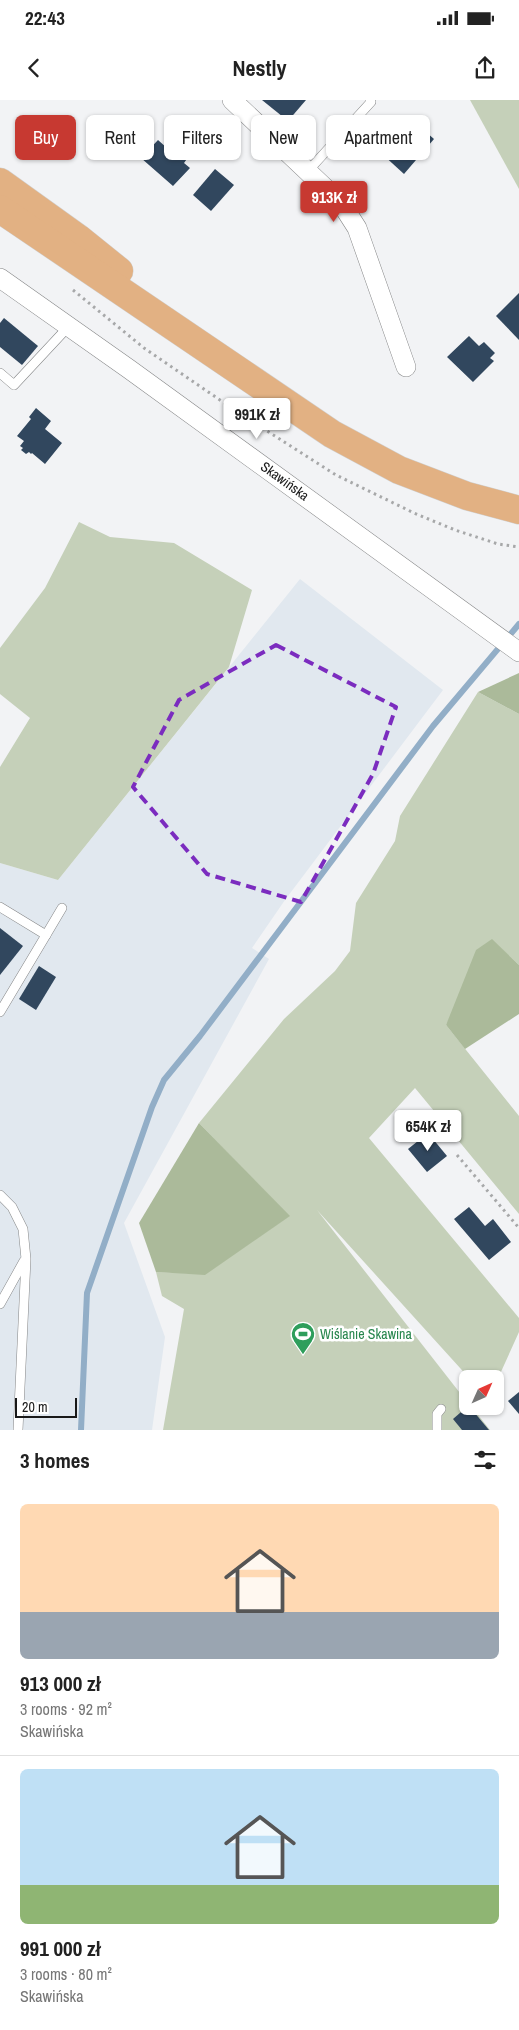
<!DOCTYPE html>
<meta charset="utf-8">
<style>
body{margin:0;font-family:"Archivo Narrow",sans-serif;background:#f6f6f6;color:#222;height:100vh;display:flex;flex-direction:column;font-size:19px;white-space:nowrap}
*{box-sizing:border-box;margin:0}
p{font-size:16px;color:#767676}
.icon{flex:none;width:28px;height:28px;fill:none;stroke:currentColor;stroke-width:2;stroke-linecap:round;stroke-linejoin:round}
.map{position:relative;height:1330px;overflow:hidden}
.details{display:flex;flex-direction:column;background:#fff;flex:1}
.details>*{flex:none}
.guide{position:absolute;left:15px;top:15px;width:490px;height:45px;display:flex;gap:10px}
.needle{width:32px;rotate:45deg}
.fabs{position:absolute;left:459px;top:1270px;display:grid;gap:10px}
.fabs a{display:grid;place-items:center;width:45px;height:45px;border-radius:8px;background:#fff;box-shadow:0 1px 4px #0004;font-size:25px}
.scale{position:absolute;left:15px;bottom:12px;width:62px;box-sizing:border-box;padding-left:5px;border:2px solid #191919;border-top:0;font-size:14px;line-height:18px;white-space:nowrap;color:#191919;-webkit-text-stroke:4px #fff;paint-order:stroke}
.price{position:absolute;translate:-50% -42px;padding:0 11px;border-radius:5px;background:#fff;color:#222;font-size:16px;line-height:32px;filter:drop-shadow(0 1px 2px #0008)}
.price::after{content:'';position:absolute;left:50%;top:30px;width:15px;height:11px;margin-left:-8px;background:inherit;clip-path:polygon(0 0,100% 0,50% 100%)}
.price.active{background:#c73931;color:#fff}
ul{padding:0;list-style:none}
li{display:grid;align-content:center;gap:10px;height:265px;padding:0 20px}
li+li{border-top:1px solid #e0e0e0}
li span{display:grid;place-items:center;height:155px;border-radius:8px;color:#555}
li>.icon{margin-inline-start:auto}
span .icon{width:90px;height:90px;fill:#fffc;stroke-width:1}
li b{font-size:21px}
h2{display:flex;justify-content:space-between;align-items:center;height:60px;padding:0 20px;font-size:21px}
.pill{padding:0 18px;border-radius:8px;background:#fff;box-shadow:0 1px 4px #0004;font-size:18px;line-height:45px}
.pill.active{background:#c73931;color:#fff}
.status{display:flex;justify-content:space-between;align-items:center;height:35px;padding:0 25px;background:#fff;direction:ltr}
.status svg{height:14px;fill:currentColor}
header{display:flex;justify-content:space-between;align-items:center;height:65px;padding:0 20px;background:#fff;font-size:22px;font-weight:800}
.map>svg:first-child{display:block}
.built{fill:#e1e8ef}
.green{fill:#c5d0b9}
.forest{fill:#abba9a}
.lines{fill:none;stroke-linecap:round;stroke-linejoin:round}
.stream{stroke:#92aec7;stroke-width:6}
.building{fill:#31475e}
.lane-casing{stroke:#858687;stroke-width:10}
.street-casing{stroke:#858687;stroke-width:20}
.primary-casing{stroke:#d1d1d1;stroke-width:29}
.path{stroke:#a7a8a9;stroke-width:3;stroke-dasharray:2.5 4;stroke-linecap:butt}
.lane{stroke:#fff;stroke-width:9}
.street{stroke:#fff;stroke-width:19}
.primary{stroke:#e2b183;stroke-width:28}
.marked{fill:none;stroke:#7b2cbf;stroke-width:4;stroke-dasharray:10 6;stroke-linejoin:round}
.labels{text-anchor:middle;stroke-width:5;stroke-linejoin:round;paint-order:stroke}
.street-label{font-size:14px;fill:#191919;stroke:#fff}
.leisure-label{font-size:14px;fill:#27864d;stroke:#fff;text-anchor:start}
</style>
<div class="status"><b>22:43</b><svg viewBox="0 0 49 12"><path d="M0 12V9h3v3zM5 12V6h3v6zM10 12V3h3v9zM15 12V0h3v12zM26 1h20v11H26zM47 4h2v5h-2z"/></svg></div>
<header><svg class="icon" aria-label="back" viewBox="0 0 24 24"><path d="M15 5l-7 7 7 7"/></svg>Nestly<svg class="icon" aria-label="share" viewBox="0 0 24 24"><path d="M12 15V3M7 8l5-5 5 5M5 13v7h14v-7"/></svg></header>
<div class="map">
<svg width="519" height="1330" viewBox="0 0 519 1330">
<rect width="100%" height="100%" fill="#f2f3f5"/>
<path class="built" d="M 300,479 L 443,590 L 285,800 L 252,848 L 269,859 L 124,1123 L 165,1237 L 152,1330 L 0,1330 L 0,763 L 58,780 Z"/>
<g class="green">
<path d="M 470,0 L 519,0 L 519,89 Z"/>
<path d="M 79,422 L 110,437 L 174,443 L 252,490 L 229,567 L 58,780 L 0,763 L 0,667 L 30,618 L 0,594 L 0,548 L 45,488 Z"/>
<path d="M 478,592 L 519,614 L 519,865 L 492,840 L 446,925 L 519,1016 L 519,1114 L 415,988 L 369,1038 L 519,1218 L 519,1232 L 495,1285 L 495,1279 L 470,1279 L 317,1110 L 467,1302 L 468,1306 L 471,1306 L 490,1330 L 163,1330 L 184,1209 L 162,1196 L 156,1172 L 205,1174 L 289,1116 L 199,1023 L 284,919 L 335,871 L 350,851 L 356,803 L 395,741 L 400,716 Z"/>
</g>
<g class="forest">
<path d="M 519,573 L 519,614 L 478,592 Z"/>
<path d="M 492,839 L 519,865 L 519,914 L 465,949 L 446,925 L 476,850 Z"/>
<path d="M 199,1023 L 290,1116 L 205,1175 L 156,1172 L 139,1123 Z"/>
</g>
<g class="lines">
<path class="stream" d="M 81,1330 L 87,1193 L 152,1007 L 164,980 L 200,936 L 433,626 L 519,524"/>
</g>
<g class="building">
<path d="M 262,0 L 306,0 L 288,21 Z"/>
<path d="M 411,19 L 434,39 L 404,74 L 381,53 Z"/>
<path d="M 158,40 L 167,48 L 173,42 L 189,56 L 184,63 L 190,68 L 173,86 L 141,58 Z"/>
<path d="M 215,69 L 234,85 L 211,111 L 193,95 Z"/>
<path d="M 519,193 L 519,240 L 496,216 Z"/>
<path d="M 4,218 L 38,246 L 22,265 L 0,247 L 0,223 Z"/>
<path d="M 469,236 L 479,246 L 484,242 L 495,253 L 490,258 L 494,261 L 473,282 L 447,257 Z"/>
<path d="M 36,308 L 51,321 L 45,329 L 62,343 L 45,364 L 32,353 L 31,354 L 29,352 L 26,354 L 21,350 L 23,348 L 20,346 L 24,341 L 17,336 L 31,319 L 29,317 Z"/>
<path d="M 0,828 L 23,846 L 0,875 Z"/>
<path d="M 39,866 L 56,877 L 36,910 L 19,899 Z"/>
<path d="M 428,1033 L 447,1056 L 427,1072 L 408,1049 Z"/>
<path d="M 469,1107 L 485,1126 L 493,1119 L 511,1142 L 489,1160 L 454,1119 Z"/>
<path d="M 519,1292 L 519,1314 L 508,1301 Z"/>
<path d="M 468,1306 L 469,1306 L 489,1330 L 462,1330 L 453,1319 Z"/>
</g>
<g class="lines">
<g class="lane-casing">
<g id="lane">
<path d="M 308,71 L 371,2 L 370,0"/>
<path d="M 0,273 L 14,285 L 69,226"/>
<path d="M 0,807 L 46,835 L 0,912"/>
<path d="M 46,835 L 62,808"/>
<path d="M 0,1095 L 12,1107 L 23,1129 L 26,1159 L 18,1330"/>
<path d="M 0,1204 L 24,1161"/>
<path d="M 437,1330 L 437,1314 L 441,1309"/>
</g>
</g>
<g class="street-casing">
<g id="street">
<path d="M 232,0 L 341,103 L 357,128 L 406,267"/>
<path d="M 0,178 L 129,269 L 519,552"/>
</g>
</g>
<g class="primary-casing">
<g id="primary">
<path d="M 0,82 L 78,138 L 119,171"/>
<path d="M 0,109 L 332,334 L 399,370 L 467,396 L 519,410"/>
</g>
</g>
<g class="path">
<path d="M 73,190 L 144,248 L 239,313 L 336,375 L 414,413 L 455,430 L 498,444 L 519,447"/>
<path d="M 457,1055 L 519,1128"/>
</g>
<use href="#lane" class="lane"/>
<use href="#street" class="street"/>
<use href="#primary" class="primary"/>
</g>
<path class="marked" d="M 276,545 L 396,607 L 373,674 L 301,802 L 207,774 L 133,687 L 179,600 Z"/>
<defs>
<g id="stadium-pin" transform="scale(1.25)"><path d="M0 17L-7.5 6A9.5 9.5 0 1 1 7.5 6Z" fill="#2e9e5b" stroke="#fff"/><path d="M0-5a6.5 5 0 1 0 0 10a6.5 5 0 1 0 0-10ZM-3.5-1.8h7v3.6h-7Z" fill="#fff"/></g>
</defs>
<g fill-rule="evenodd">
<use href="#stadium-pin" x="303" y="1234"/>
</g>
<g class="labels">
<g class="street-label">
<text transform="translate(285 381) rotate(36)" y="5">Skawińska</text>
</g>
<g class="leisure-label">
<text x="320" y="1239">Wiślanie Skawina</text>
</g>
</g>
</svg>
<div class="fabs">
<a><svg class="needle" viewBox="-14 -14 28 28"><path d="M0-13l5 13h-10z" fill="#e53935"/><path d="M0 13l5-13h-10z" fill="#767676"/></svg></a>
</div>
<div class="scale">20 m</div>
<b class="price active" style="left:334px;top:123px">913K zł</b>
<b class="price" style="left:257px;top:340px">991K zł</b>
<b class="price" style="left:428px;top:1052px">654K zł</b>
<div class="guide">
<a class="pill active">Buy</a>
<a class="pill">Rent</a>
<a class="pill">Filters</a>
<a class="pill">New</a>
<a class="pill">Apartment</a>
</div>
</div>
<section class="details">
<h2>3 homes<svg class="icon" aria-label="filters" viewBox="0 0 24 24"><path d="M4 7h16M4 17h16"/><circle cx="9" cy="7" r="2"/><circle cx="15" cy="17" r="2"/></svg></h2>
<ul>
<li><span style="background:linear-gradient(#ffd9b3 70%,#9aa5b1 0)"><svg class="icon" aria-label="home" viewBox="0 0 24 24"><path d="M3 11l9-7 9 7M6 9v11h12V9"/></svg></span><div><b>913 000 zł</b><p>3 rooms · 92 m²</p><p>Skawińska</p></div></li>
<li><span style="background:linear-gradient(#bfe0f5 75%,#8fb573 0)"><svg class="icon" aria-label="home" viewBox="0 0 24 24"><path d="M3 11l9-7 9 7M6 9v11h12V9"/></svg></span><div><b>991 000 zł</b><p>3 rooms · 80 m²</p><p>Skawińska</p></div></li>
</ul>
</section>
